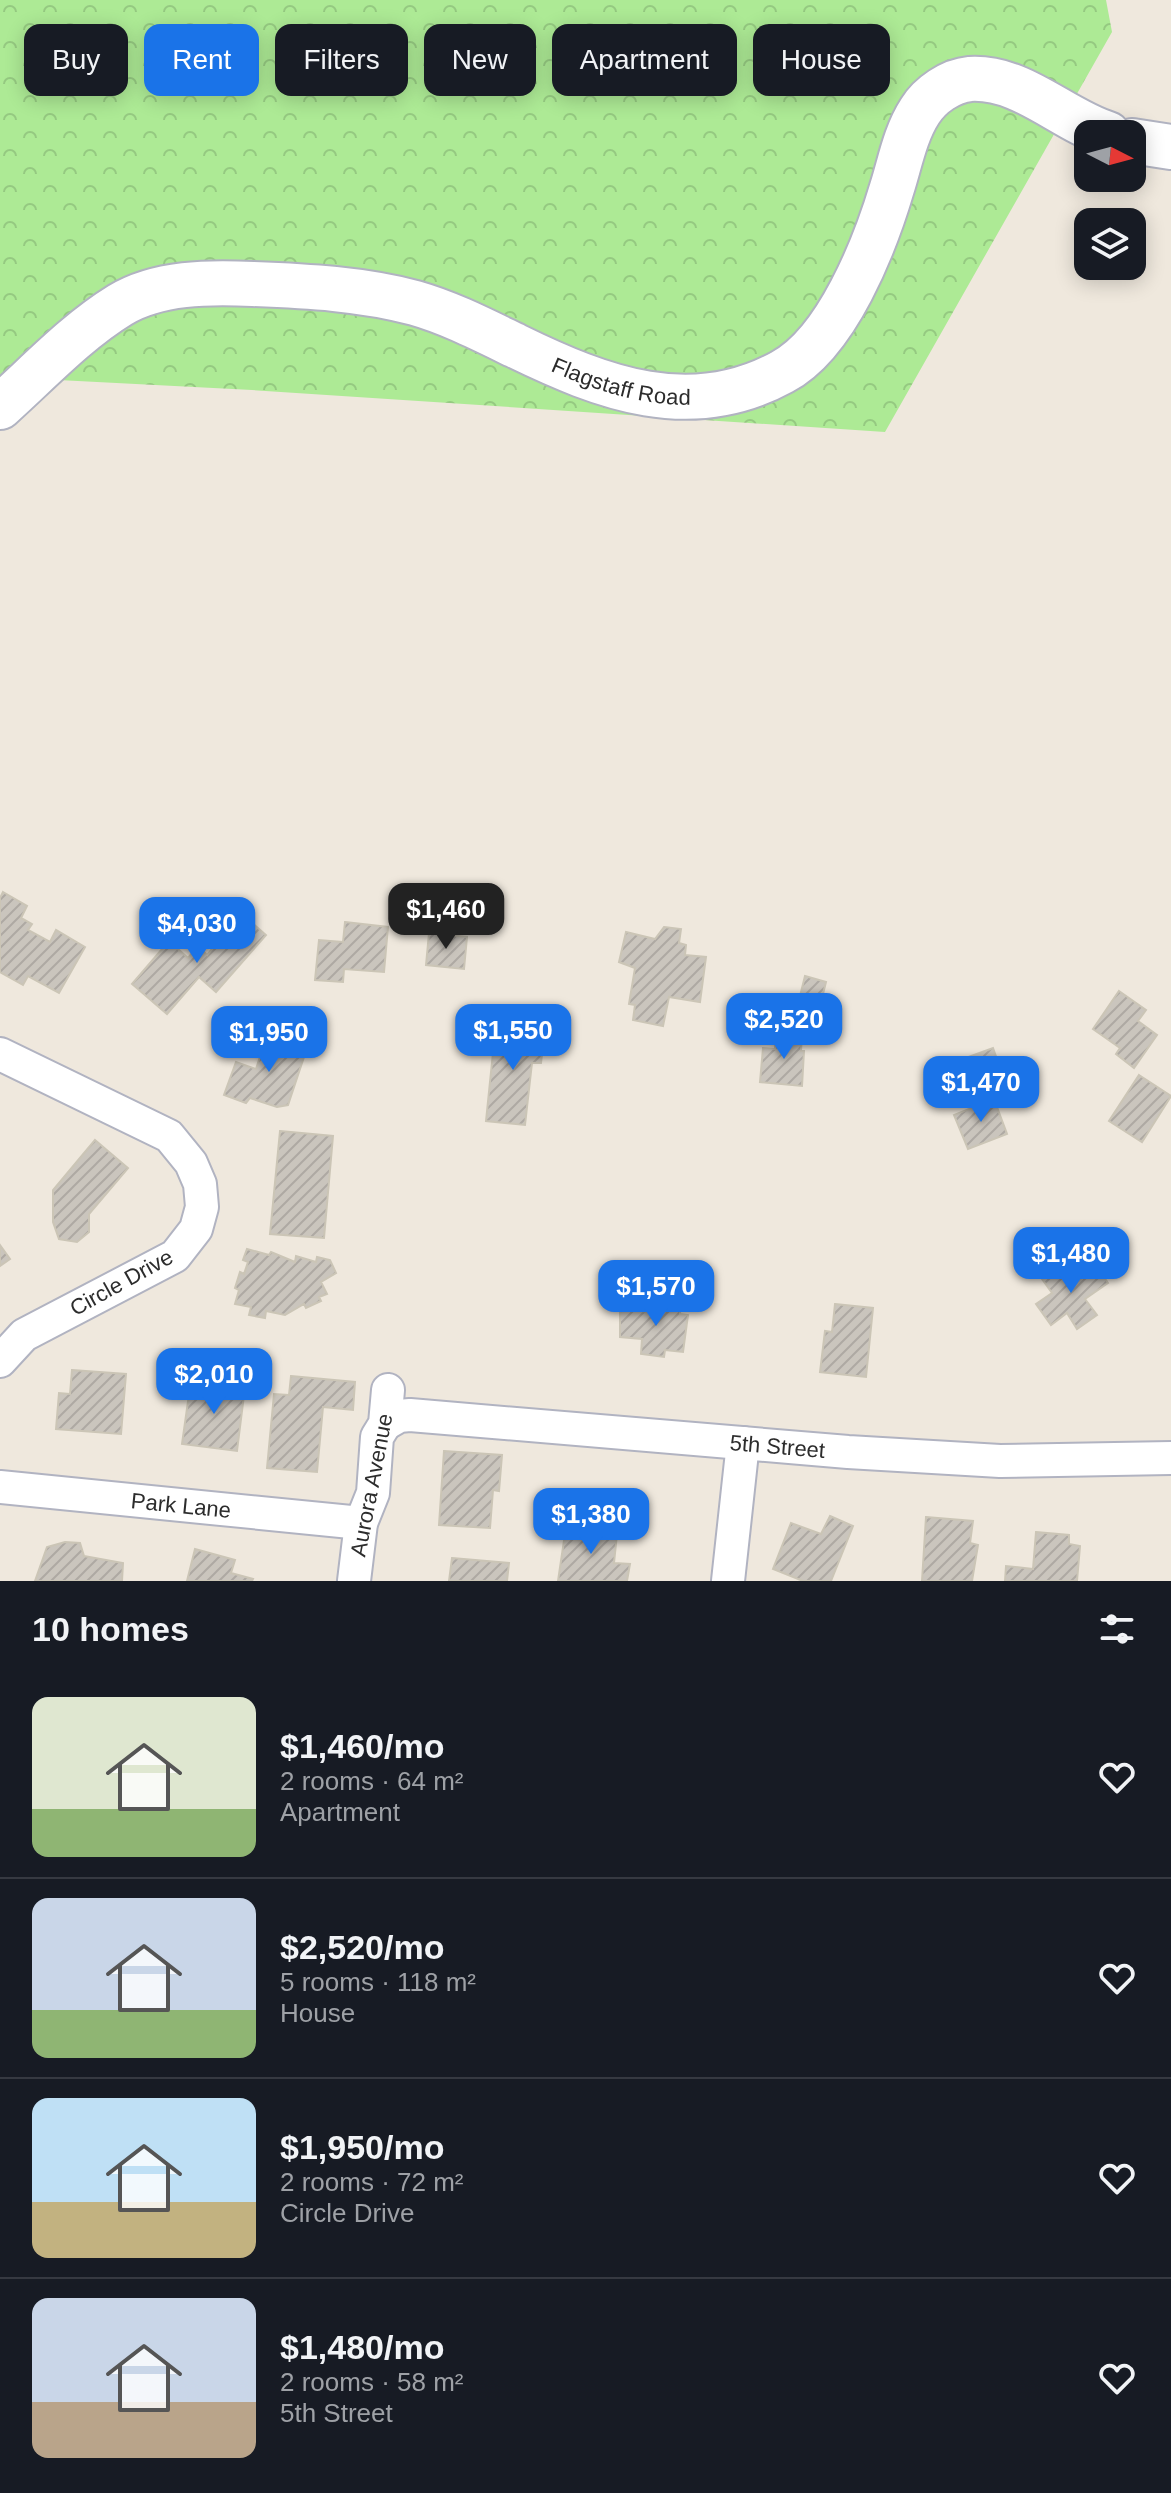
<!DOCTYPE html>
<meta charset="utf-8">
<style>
body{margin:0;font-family:Arial,sans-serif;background:#20242c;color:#f1f3f6;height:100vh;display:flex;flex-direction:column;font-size:30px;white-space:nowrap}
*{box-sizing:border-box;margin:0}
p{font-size:26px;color:#9ea1a6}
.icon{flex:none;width:44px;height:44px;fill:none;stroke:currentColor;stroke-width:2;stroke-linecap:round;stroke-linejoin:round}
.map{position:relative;height:1581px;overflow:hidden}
.details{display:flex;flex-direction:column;background:#171b24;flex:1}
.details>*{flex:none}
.top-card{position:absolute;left:24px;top:24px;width:1124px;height:72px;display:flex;gap:16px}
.needle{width:52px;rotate:96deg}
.tools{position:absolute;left:1074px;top:120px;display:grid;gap:16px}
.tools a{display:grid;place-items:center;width:72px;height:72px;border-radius:16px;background:#171b24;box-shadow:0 4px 20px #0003;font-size:40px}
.price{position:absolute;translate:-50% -68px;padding:0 18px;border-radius:16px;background:#1a73e8;color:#fff;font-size:26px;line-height:52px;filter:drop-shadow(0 2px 4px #0008)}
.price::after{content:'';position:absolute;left:50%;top:48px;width:24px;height:18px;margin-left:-12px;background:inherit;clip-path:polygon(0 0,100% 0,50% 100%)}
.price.selected{background:#222;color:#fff}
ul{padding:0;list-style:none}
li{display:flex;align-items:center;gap:24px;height:200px;padding:0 32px}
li+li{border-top:2px solid #363941}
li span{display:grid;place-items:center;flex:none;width:224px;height:160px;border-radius:16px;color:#555}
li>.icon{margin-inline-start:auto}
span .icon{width:96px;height:96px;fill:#fffc;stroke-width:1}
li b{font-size:34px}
h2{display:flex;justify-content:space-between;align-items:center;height:96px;padding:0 32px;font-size:34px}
.chip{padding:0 28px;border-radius:16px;background:#171b24;box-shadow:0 4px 20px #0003;font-size:28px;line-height:72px}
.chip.selected{background:#1a73e8;color:#fff}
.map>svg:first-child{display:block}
.forest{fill:url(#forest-crowns)}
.building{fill:url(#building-hatch);stroke:#cbc5b6;stroke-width:2}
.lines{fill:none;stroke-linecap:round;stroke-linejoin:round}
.street-casing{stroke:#b1b3c1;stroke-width:36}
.secondary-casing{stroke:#b1b3c1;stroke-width:48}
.street{stroke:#fff;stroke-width:32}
.secondary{stroke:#fff;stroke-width:44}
.labels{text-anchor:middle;stroke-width:6;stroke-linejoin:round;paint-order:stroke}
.street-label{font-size:22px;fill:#2c2c2c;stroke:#fff}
</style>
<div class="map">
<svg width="1171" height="1581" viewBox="0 0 1171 1581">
<defs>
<pattern id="forest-crowns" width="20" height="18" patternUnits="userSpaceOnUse" patternTransform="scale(2)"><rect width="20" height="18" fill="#adea95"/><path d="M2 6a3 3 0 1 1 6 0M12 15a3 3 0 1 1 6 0" fill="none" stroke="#95c981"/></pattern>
<pattern id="building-hatch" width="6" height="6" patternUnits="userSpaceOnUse" patternTransform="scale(2)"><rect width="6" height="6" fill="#cac5bd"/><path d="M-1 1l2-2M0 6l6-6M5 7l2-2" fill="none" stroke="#aea9a3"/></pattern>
</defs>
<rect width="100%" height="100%" fill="#efe8dd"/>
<path class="forest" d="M 0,0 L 1106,0 L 1112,32 L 885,432 L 252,390 L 0,377 Z"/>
<g class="building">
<path d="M 3,892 L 27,906 L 21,918 L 32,924 L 28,930 L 50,942 L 56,930 L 85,947 L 59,993 L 28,976 L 23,985 L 0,972 L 0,898 Z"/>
<path d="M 242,914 L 266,935 L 216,992 L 199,977 L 167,1014 L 132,984 L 169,941 L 188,958 L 198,946 L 207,955 Z"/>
<path d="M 345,922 L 388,927 L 384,972 L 344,969 L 343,982 L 315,980 L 319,940 L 343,942 Z"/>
<path d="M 664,927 L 681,929 L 679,943 L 686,945 L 685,955 L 706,957 L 700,1002 L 669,997 L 663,1026 L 633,1020 L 635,1005 L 629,1004 L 635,968 L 619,962 L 626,932 L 655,939 Z"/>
<path d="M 429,933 L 467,937 L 464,969 L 426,965 Z"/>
<path d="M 805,976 L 826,982 L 820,1006 L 799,1000 Z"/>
<path d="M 1119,991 L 1146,1010 L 1138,1021 L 1157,1035 L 1134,1068 L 1116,1054 L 1120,1048 L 1093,1029 Z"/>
<path d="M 496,1023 L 545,1028 L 541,1063 L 532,1063 L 525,1125 L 486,1121 Z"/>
<path d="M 776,1033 L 802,1035 L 801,1051 L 804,1051 L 802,1086 L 760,1082 L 763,1048 L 775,1049 Z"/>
<path d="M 267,1035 L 307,1048 L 288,1105 L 277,1107 L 250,1098 L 246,1103 L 224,1095 L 236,1062 L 256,1069 Z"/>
<path d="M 993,1048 L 1006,1084 L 989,1091 L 984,1079 L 951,1091 L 944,1072 L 959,1067 L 957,1061 Z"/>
<path d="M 1139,1075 L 1171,1096 L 1142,1142 L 1109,1121 Z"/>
<path d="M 994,1099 L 1007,1134 L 968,1149 L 954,1115 Z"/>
<path d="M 280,1131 L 333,1136 L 324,1238 L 270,1234 Z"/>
<path d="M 95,1140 L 128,1168 L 89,1214 L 89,1232 L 77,1242 L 59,1239 L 53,1222 L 53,1190 Z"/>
<path d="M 0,1245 L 10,1259 L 0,1266 Z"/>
<path d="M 247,1249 L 269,1255 L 271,1252 L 295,1262 L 296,1256 L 316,1262 L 317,1257 L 330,1260 L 336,1273 L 321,1282 L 327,1294 L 319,1297 L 321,1301 L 306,1308 L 304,1304 L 285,1315 L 266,1311 L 265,1318 L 249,1315 L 251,1307 L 235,1304 L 239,1290 L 235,1288 L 240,1272 L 244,1274 L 248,1262 L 243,1260 Z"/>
<path d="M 1094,1263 L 1108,1283 L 1085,1299 L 1097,1315 L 1077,1329 L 1067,1313 L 1051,1325 L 1036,1304 L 1052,1293 L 1042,1279 L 1061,1266 L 1070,1280 Z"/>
<path d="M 652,1301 L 681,1303 L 680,1314 L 688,1315 L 683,1352 L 665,1350 L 664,1357 L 641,1354 L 642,1339 L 620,1337 L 620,1310 L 652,1312 Z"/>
<path d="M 835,1304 L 873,1308 L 866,1377 L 820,1372 L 825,1331 L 832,1332 Z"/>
<path d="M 72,1370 L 126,1374 L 121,1434 L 56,1429 L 59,1393 L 70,1394 Z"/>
<path d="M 291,1376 L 355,1382 L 353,1410 L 323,1407 L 317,1472 L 267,1468 L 274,1394 L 289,1395 Z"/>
<path d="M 191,1380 L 245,1387 L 237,1451 L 182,1444 Z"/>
<path d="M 444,1451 L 502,1455 L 499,1491 L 493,1490 L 490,1528 L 439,1525 Z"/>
<path d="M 830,1516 L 853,1526 L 831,1581 L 803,1581 L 773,1569 L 791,1523 L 821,1534 Z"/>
<path d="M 926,1517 L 973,1521 L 970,1543 L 978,1545 L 972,1581 L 922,1581 Z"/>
<path d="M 579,1525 L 599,1525 L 617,1534 L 614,1563 L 630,1564 L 627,1581 L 558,1581 L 566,1527 Z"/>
<path d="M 1036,1532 L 1069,1535 L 1069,1544 L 1080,1546 L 1077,1581 L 1005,1581 L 1006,1566 L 1033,1569 Z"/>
<path d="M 65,1542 L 80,1543 L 84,1556 L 123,1563 L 122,1581 L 35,1581 L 47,1547 Z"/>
<path d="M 195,1549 L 235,1560 L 231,1573 L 253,1579 L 252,1581 L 187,1581 Z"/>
<path d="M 452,1558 L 509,1563 L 507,1581 L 449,1581 Z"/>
</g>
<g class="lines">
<g class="street-casing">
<g id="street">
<path d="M 0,1054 L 169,1136 L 191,1163 L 200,1184 L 202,1207 L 196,1229 L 175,1256 L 24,1335 L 0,1361"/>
<path id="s1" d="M 385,1424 L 399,1416 L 410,1415 L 848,1452 L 1000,1461 L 1171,1458"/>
<path id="s2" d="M 0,1487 L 361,1523"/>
<path d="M 354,1581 L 361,1523 L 373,1493 L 377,1437 L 385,1424 L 388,1390"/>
<path d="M 728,1581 L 743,1443"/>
</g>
</g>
<g class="secondary-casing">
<g id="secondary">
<path d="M 1132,141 L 1171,147"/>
<path id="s3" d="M 0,407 C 38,373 76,332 120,305 C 158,282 209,282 253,284 C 307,286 363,289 415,303 C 450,313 483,330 516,346 C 602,388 691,422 782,372 C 837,343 875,245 892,188 C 900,163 905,134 920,111 C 930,95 950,81 970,79 C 1022,76 1062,120 1108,134"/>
</g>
</g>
<use href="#street" class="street"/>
<use href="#secondary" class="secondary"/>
</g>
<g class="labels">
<g class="street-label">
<text dy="8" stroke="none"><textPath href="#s3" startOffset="680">Flagstaff Road</textPath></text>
<text transform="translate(121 1282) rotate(-29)" y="8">Circle Drive</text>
<text dy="8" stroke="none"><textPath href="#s1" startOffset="396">5th Street</textPath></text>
<text transform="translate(371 1485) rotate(-79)" y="8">Aurora Avenue</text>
<text dy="8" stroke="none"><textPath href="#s2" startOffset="182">Park Lane</textPath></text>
</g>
</g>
</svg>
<div class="tools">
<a><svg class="needle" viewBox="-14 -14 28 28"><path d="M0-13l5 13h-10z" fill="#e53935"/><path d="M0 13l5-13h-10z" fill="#9ea1a6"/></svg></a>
<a><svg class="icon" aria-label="layers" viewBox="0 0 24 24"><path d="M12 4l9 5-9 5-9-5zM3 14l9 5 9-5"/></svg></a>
</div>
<b class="price selected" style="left:446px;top:951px">$1,460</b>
<b class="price" style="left:197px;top:965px">$4,030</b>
<b class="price" style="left:784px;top:1061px">$2,520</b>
<b class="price" style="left:513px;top:1072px">$1,550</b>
<b class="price" style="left:269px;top:1074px">$1,950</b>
<b class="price" style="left:981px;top:1124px">$1,470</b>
<b class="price" style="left:1071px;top:1295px">$1,480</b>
<b class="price" style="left:656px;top:1328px">$1,570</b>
<b class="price" style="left:214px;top:1416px">$2,010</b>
<b class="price" style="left:591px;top:1556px">$1,380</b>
<div class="top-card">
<a class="chip">Buy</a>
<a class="chip selected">Rent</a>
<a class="chip">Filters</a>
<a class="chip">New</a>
<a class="chip">Apartment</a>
<a class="chip">House</a>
</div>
</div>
<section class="details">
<h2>10 homes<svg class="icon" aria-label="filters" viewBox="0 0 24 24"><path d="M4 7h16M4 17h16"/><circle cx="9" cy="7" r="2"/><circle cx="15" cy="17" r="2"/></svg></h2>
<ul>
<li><span style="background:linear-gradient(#dfe7d0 70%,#8fb573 0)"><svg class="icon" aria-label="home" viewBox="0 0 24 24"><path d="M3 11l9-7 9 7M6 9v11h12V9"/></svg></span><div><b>$1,460/mo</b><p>2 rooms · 64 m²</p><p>Apartment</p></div><svg class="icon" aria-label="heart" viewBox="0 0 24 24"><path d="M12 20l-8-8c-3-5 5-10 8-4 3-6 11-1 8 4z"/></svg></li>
<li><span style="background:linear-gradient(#c9d6e8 70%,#8fb573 0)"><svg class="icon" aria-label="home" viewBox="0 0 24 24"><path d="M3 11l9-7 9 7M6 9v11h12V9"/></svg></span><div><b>$2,520/mo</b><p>5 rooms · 118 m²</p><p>House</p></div><svg class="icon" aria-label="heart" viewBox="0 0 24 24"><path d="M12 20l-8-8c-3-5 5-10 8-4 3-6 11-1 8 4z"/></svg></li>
<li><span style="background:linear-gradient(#bfe0f5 65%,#c2b280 0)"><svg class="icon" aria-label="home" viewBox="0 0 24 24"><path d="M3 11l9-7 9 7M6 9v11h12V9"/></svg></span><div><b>$1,950/mo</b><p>2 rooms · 72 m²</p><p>Circle Drive</p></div><svg class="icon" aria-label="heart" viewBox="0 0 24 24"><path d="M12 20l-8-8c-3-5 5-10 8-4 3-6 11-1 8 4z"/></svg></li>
<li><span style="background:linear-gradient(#c9d6e8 65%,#b9a48a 0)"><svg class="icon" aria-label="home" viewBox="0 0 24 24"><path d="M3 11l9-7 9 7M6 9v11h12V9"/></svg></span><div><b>$1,480/mo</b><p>2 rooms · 58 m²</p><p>5th Street</p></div><svg class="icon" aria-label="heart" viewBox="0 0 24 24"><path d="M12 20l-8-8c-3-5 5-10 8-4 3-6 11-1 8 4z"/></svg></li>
</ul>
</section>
